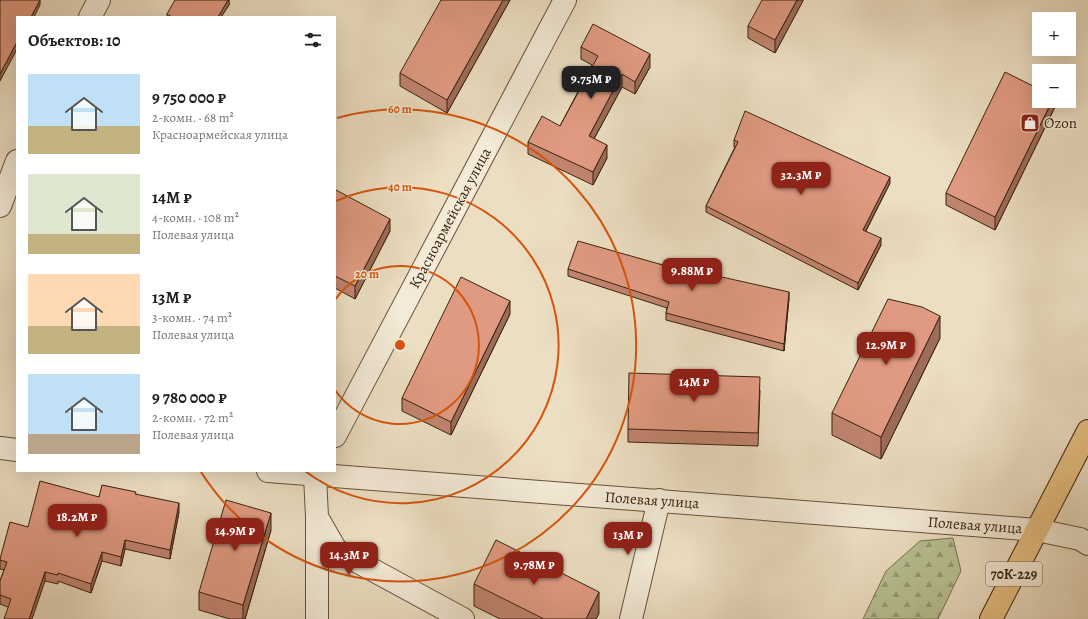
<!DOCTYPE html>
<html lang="ru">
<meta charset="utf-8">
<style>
body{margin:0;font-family:Alegreya,serif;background:#f6f6f6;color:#202124;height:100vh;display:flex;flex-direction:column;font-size:15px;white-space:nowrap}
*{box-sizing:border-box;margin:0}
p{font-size:13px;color:#757577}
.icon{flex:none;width:22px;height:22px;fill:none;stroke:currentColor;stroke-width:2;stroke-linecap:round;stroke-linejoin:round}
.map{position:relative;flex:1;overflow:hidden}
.side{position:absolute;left:16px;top:16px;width:320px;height:456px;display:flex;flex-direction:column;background:#fff;border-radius:0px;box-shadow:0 4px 16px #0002}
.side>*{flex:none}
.fabs{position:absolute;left:1032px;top:12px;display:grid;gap:8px}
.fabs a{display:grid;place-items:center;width:44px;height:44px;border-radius:0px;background:#fff;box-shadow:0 4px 16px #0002;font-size:20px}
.price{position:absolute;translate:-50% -34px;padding:0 9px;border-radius:8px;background:#8f2418;color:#fff;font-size:13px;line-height:26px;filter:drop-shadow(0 1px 2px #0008)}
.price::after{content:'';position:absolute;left:50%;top:24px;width:12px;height:9px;margin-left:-6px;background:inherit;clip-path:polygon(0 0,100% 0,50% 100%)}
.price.active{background:#222;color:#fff}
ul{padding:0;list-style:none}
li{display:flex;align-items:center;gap:12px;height:100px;padding:0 12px}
li span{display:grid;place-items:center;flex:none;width:112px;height:80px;border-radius:0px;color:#555}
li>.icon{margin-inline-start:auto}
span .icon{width:48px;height:48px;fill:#fffc;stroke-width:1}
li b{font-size:17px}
h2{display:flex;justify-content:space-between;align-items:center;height:48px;padding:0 12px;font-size:17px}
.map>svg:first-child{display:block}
.forest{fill:url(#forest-firs);stroke:#787250}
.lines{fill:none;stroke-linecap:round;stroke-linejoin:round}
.minor-casing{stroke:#66513a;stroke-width:24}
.primary-casing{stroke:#39220d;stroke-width:24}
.minor{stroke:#f3ead7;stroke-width:22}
.primary{stroke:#e6bf81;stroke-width:22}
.wall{fill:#c1846f;stroke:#39220d}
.shaded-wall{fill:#9d6c5a;stroke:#39220d}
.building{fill:#e09a81;stroke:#39220d}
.ring{fill:none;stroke:#d6540c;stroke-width:2}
.labels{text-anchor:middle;stroke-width:3;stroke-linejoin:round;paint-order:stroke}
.shield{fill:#f3ead7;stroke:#715e4a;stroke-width:1}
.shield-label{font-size:14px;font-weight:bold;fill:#39220d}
.poi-label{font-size:15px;fill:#39220d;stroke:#f3ead7;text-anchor:start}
.street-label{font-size:15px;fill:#39220d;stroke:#f3ead7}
.centre{fill:#d6540c;stroke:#f3ead7;stroke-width:2}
.ring-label{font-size:12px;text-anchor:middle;font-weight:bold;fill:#d6540c;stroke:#f3ead7;stroke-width:3;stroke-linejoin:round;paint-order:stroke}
</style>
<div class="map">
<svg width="1088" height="619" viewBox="0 0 1088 619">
<defs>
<pattern id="forest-firs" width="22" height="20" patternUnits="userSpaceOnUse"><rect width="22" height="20" fill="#b8c193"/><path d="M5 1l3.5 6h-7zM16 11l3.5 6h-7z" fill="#979c76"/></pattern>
</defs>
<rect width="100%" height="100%" fill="#ecdec2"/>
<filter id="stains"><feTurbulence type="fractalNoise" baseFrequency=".005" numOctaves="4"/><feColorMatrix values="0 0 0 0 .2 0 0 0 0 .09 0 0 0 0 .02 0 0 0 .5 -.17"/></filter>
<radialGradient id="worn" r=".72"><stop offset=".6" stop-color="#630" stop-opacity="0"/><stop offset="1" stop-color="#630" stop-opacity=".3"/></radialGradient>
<path class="forest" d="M 953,538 L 961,571 L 938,619 L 863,619 L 886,571 L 920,541 Z"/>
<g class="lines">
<g class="minor-casing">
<g id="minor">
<path d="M 90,17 L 99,0"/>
<path d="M 0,206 L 17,161"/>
<path d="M 335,436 L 565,0"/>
<path d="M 0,448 L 17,450"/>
<path d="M 268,471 L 1037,530 L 1080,539 L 1088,544"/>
<path d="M 317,471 L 315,475 L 317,517 L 336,550 L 463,619"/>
<path d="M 317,619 L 317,519"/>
<path d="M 631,619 L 659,500"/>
</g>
</g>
<g class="primary-casing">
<path id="primary" d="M 991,619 L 1088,431"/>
</g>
<use href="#minor" class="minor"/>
<use href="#primary" class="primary"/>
</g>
<g class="wall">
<path d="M 229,0 L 229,5 L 221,17 L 167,17 L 167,14 Z"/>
<path d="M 510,0 L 447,113 L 400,86 L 400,73 Z"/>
<path d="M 803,0 L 775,53 L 748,38 L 748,26 Z"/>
<path d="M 581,47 L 650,67 L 635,94 L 622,87 L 594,139 L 607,158 L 593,185 L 528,154 L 528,142 L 560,126 L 592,65 L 581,59 Z"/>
<path d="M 1054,101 L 1054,109 L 995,230 L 946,205 L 946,193 Z"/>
<path d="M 734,140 L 890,183 L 866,231 L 881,245 L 858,290 L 706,212 L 706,206 L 735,147 L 734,147 Z"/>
<path d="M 335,193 L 390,231 L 355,299 L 335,288 Z"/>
<path d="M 568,269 L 677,269 L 789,298 L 784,351 L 666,320 L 666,313 L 667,308 L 568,276 Z"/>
<path d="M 510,314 L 451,435 L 402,411 L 402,398 Z"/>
<path d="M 940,338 L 881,459 L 832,435 L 832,413 Z"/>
<path d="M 760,390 L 758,446 L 628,442 L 628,429 Z"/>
<path d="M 136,494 L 179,512 L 170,559 L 125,549 L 121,566 L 102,561 L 91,593 L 58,581 L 58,584 L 45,581 L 8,607 L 0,604 L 0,581 L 4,570 L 0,569 L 0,559 L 28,527 L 99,497 Z"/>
<path d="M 271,530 L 245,619 L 230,619 L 199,610 L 199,592 Z"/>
<path d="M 474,584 L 599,613 L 596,619 L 500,619 L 474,606 Z"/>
</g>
<g class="shaded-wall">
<path d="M 40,0 L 40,5 L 34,17 L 31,17 Z"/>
<path d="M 228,0 L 229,0 L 229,5 L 221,17 L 218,17 Z"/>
<path d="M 503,0 L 510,0 L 447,113 L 447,100 Z"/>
<path d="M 797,0 L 803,0 L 803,1 L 775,53 L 775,40 Z"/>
<path d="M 17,42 L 17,49 L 0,81 L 0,74 Z"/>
<path d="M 650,54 L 650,67 L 635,94 L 635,82 Z"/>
<path d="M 622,74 L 622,87 L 589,148 L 589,136 Z"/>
<path d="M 1052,101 L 1054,101 L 1054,109 L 995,230 L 995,217 Z"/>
<path d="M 607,145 L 607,158 L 593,185 L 593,172 Z"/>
<path d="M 890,177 L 890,183 L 863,236 L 863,230 Z"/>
<path d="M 390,219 L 390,231 L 355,299 L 355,286 Z"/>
<path d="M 881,238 L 881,245 L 858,290 L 858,283 Z"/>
<path d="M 789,292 L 789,298 L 784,351 L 784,344 Z"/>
<path d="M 510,301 L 510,314 L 451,435 L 451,422 Z"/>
<path d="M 940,316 L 940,338 L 881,459 L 881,437 Z"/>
<path d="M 179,503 L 179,512 L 170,559 L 170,550 Z"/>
<path d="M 271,513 L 271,530 L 245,619 L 243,619 L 243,605 Z"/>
<path d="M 125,540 L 125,549 L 121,566 L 121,557 Z"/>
<path d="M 102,552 L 102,561 L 91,593 L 91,584 Z"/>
<path d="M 45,572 L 45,581 L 32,619 L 29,619 Z"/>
<path d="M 599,592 L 599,613 L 596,619 L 586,619 Z"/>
</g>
<g class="building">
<path d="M 0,0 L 40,0 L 31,17 L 17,17 L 17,42 L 0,74 Z"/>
<path d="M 175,0 L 228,0 L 218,17 L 172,17 L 167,14 Z"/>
<path d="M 441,0 L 503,0 L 447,100 L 400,73 Z"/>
<path d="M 762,0 L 797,0 L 775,40 L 748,26 Z"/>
<path d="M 593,24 L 650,54 L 635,82 L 622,74 L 589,136 L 607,145 L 593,172 L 528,142 L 542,116 L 560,126 L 598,56 L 581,47 Z"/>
<path d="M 1005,72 L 1039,89 L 1039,101 L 1052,101 L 995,217 L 946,193 Z"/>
<path d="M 745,111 L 890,177 L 863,230 L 881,238 L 858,283 L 706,206 L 738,142 L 734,140 Z"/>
<path d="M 336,190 L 390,219 L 355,286 L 335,276 L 335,193 Z"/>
<path d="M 578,241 L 677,269 L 677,267 L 789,292 L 784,344 L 666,313 L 669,302 L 568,269 Z"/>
<path d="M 461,277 L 510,301 L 451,422 L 402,398 Z"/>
<path d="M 888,299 L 922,307 L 940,316 L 881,437 L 832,413 Z"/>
<path d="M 629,373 L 760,377 L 758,433 L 628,429 Z"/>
<path d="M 40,481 L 99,497 L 102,485 L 136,492 L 135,494 L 179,503 L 170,550 L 125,540 L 121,557 L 102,552 L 91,584 L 58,573 L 58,575 L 45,572 L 29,619 L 4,619 L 11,599 L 0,595 L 0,581 L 7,562 L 0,560 L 0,559 L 10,522 L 28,527 Z"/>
<path d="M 226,500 L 271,513 L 243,605 L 199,592 Z"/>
<path d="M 496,540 L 599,592 L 586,619 L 544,619 L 474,584 Z"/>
</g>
<g class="ring">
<path d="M335 300A79 79 0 1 1 335 390"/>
<path d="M336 201A158 158 0 1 1 305 471"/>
<path d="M337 118A236 236 0 1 1 201 472"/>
</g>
<defs>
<g id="shop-square" transform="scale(1)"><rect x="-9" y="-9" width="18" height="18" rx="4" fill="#8f2418" stroke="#f3ead7"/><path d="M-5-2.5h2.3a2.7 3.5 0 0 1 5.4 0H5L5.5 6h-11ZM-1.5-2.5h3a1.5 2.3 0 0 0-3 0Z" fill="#fff"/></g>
</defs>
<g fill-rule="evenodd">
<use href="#shop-square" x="1030" y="123"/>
</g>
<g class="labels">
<rect class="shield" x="986" y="562" width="56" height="24" rx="3"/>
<g class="shield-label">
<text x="1014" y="579">70К-229</text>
</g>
<g class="poi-label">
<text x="1044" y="128">Ozon</text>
</g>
<g class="street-label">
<text transform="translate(450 218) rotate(-62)" y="5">Красноармейская улица</text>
<text transform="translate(652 500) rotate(4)" y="5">Полевая улица</text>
<text transform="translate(975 525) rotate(4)" y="5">Полевая улица</text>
</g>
</g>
<circle cx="400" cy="345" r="6" class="centre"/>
<g class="ring-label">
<text x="400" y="113">60 m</text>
<text x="400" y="191">40 m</text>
<text x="367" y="278">20 m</text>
</g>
<rect width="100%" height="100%" filter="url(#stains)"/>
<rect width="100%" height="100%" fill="url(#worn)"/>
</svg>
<div class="fabs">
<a>+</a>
<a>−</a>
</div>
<b class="price active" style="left:591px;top:100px">9.75M ₽</b>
<b class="price" style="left:801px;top:196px">32.3M ₽</b>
<b class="price" style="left:692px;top:292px">9.88M ₽</b>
<b class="price" style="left:886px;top:366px">12.9M ₽</b>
<b class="price" style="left:694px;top:403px">14M ₽</b>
<b class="price" style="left:77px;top:538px">18.2M ₽</b>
<b class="price" style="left:235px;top:552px">14.9M ₽</b>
<b class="price" style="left:628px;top:556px">13M ₽</b>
<b class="price" style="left:349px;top:576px">14.3M ₽</b>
<b class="price" style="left:534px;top:586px">9.78M ₽</b>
<section class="side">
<h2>Объектов: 10<svg class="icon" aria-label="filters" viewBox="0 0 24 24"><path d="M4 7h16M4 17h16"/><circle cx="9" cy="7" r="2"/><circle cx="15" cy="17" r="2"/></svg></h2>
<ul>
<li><span style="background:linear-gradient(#bfe0f5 65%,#c2b280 0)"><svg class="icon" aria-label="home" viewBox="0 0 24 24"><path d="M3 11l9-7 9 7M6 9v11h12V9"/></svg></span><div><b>9 750 000 ₽</b><p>2-комн. · 68 m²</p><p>Красноармейская улица</p></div></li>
<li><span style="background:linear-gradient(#dfe7d0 75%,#c2b280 0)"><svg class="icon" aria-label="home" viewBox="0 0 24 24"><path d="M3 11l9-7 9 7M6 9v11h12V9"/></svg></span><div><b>14M ₽</b><p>4-комн. · 108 m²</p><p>Полевая улица</p></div></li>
<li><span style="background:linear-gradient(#ffd9b3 65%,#c2b280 0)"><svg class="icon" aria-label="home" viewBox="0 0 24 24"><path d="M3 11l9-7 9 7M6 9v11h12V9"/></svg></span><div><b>13M ₽</b><p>3-комн. · 74 m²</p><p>Полевая улица</p></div></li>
<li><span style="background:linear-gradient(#bfe0f5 75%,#b9a48a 0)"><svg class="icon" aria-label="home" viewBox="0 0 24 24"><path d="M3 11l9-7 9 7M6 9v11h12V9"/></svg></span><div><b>9 780 000 ₽</b><p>2-комн. · 72 m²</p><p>Полевая улица</p></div></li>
</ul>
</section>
</div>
